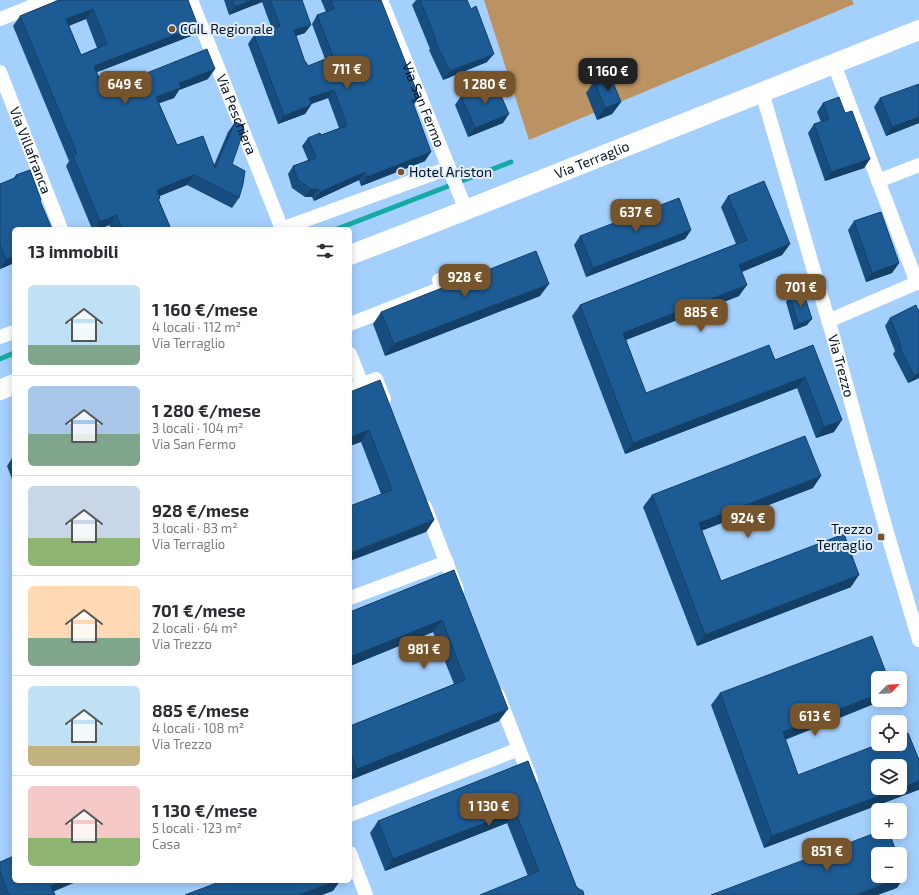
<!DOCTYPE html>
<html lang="it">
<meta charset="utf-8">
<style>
body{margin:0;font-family:"Exo 2",sans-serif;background:#f2f2f3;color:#2b2b33;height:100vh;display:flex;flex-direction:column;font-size:15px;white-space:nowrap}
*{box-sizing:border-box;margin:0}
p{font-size:13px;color:#7c7c81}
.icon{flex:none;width:22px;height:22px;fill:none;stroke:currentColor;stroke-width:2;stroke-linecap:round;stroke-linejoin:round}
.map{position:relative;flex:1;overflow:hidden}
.panel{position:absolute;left:12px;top:227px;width:340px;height:656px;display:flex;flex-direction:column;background:#fff;border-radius:6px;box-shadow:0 2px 10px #0003}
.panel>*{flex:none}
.needle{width:26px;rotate:65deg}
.controls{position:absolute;left:871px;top:671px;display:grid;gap:8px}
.controls a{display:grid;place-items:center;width:36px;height:36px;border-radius:6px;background:#fff;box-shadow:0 2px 10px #0003;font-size:20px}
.price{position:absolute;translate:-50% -34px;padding:0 9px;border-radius:8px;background:#76552c;color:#fff;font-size:13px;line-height:26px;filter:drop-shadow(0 1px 2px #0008)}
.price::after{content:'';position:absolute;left:50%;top:24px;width:12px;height:9px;margin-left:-6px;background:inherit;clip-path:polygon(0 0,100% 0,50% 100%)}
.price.selected{background:#222;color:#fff}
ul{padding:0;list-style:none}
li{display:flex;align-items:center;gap:12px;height:100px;padding:0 16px}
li+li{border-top:1px solid #e1e1e2}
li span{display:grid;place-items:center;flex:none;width:112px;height:80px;border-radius:6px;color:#555}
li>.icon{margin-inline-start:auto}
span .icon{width:48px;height:48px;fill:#fffc;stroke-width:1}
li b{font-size:17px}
h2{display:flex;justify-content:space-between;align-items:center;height:48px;padding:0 16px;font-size:17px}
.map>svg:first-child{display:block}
.green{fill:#bb9261}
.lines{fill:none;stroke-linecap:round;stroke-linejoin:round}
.stream{stroke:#15aaa4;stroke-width:5}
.street{stroke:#fff;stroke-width:14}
.secondary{stroke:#fff;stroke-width:20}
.wall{fill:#184e7f;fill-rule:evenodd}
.shaded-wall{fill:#144068}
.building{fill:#1c5b94;stroke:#144068;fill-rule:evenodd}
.poi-dot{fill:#76552c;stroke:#e0edfc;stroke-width:1.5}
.labels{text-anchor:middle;stroke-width:4;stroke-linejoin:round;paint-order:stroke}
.poi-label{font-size:14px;fill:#041323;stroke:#e0edfc;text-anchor:start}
.street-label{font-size:14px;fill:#041323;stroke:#e0edfc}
</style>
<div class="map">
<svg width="919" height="895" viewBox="0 0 919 895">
<rect width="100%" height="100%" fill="#a4d0fe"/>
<path class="green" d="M 484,0 L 852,0 L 854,4 L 529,140 Z"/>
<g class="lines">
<g class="stream">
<path d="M 337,229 L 511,162"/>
<path d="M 0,359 L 14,353"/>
</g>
<g class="street">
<path id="s1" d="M 191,0 L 282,229"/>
<path id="s2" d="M 381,0 L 466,210"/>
<path d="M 0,19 L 48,0"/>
<path d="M 834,64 L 917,283"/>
<path id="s3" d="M 0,72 L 61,229"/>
<path id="s4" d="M 762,92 L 832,333 L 886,529 L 919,640"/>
<path d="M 878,181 L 919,165"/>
<path d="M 281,229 L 449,168"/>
<path d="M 828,321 L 919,282"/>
<path d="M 350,324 L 442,288 L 439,280"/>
<path d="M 0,337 L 14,332"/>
<path d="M 350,354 L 362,384"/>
<path d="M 350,389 L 376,379 L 384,399"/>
<path d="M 425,507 L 457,590"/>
<path d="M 350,598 L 447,562"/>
<path d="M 498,695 L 531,780"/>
<path d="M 350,815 L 519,749"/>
<path d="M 350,853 L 366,895"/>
</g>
<g class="secondary">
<path id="s5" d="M 350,255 L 433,223 L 919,30"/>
<path d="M 0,390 L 14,384"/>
</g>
</g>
<g class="wall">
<path d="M 59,0 L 198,26 L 191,36 L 97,72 L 104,90 L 208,79 L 179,90 L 174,98 L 159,103 L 177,145 L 214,165 L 228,132 L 235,122 L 232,164 L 239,198 L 232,208 L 187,185 L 159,196 L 160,198 L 159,200 L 171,229 L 111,229 L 109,225 L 100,229 L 92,229 L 66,166 L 69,161 L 13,26 L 20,16 ZM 86,19 L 97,48 L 81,55 L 69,26 Z"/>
<path d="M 224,0 L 302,0 L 305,33 L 296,36 L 305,62 L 308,66 L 325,59 L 312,24 L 317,15 L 326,12 L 321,0 L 381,0 L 414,105 L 425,161 L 361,186 L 359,180 L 314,201 L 312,197 L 305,197 L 292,188 L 288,174 L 293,166 L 308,160 L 302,146 L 308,138 L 321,135 L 339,128 L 328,98 L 311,104 L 311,105 L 305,114 L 278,124 L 248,44 L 254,35 L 272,29 L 262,2 L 229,15 Z"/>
<path d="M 416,0 L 420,0 L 487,62 L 443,80 L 429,50 L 430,49 L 412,5 Z"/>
<path d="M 594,81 L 621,102 L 612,114 L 597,120 L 586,93 Z"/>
<path d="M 461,96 L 503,123 L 468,137 L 455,105 Z"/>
<path d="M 880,98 L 919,123 L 886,136 L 874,107 Z"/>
<path d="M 823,103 L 845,113 L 870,159 L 864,168 L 825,181 L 808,133 L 814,124 L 821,122 L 817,112 Z"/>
<path d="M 30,170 L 14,229 L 14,263 L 0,269 L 0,184 L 13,179 L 16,175 Z"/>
<path d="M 728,196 L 790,244 L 782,255 L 742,272 L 739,296 L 626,340 L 646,393 L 775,360 L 813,345 L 834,432 L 816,438 L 797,388 L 625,454 L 572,316 L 580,305 L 736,244 L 721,207 Z"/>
<path d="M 854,221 L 899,263 L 892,273 L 866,282 L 848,230 Z"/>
<path d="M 691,230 L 685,239 L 586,277 L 574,245 L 580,236 Z"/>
<path d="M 540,296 L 385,356 L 373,324 L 381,312 Z"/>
<path d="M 790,296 L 807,325 L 794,330 L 786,302 Z"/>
<path d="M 918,310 L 919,310 L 919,378 L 908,383 L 893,354 L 895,351 L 885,326 L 890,318 Z"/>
<path d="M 350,392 L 434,520 L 426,532 L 381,494 L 361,442 Z"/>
<path d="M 14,455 L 14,484 L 7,466 Z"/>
<path d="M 813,488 L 701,531 L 721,581 L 851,587 L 697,646 L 643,507 L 652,495 Z"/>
<path d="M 454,570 L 499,721 L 350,780 L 350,726 L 454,684 L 433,632 L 350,666 L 350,612 Z"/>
<path d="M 720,693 L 884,700 L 785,740 L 798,775 L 919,760 L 919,790 L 918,790 L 764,848 L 711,705 Z"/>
<path d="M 528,761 L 576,886 L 579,889 L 528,876 L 507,823 L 385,871 L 370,833 L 378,821 Z"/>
<path d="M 0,862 L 14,881 L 78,881 L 54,891 L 55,895 L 0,895 Z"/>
</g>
<g class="shaded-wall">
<path d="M 252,0 L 263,0 L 262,2 L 229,15 L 235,7 Z"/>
<path d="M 93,9 L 86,19 L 59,29 L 66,19 Z"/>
<path d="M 311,25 L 305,33 L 288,38 L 294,30 Z"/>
<path d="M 198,26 L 191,36 L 87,76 L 94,66 Z"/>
<path d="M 494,54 L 487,62 L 443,80 L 450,71 Z"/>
<path d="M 215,69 L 208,79 L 179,90 L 174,98 L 149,107 L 156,97 L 179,83 Z"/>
<path d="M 334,90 L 328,98 L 303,107 L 309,98 Z"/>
<path d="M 419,97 L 413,106 L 412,100 Z"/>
<path d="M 621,102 L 612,114 L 597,120 L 605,108 Z"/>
<path d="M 311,105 L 305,114 L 278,124 L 284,116 Z"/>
<path d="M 509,114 L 503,123 L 468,137 L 475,128 Z"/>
<path d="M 919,117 L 919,123 L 886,136 L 892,127 Z"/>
<path d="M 431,152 L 425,161 L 361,186 L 367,177 Z"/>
<path d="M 870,159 L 864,168 L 825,181 L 831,172 Z"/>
<path d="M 365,172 L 359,180 L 314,201 L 320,192 Z"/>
<path d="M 194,175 L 187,185 L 150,200 L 157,190 Z"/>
<path d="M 311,189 L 318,189 L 312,197 L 305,197 Z"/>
<path d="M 116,215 L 109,225 L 100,229 L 95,229 L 100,222 Z"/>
<path d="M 691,230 L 685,239 L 586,277 L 593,268 Z"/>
<path d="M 790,244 L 782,255 L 731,276 L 739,265 Z"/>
<path d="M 14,257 L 14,263 L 0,269 L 6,260 Z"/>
<path d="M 899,263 L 892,273 L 866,282 L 872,273 Z"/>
<path d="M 549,284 L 540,296 L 385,356 L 394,344 Z"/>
<path d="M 747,285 L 739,296 L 615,344 L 623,333 Z"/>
<path d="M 812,319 L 807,325 L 794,330 L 798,324 Z"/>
<path d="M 919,373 L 919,378 L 908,383 L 914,376 Z"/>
<path d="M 805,377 L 797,388 L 625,454 L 633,443 Z"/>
<path d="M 842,420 L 834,432 L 816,438 L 824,427 Z"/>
<path d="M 369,430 L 361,442 L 350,446 L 350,437 Z"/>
<path d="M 821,476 L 813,488 L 690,535 L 699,523 Z"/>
<path d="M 434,520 L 426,532 L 350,561 L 350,553 Z"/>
<path d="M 859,575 L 851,587 L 697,646 L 705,635 Z"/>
<path d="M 442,620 L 433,632 L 350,666 L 350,657 Z"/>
<path d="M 878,694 L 878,700 L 883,700 L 774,744 L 783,732 Z"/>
<path d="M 508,709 L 499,721 L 350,780 L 350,779 L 357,769 Z"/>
<path d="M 919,781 L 919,790 L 918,790 L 764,848 L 772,836 Z"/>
<path d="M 515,811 L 507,823 L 385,871 L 393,859 Z"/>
<path d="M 905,876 L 897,888 L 878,895 L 856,895 Z"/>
<path d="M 63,881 L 78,881 L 45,895 L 51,886 Z"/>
<path d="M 336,881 L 340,881 L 333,891 L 322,895 L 299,895 Z"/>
</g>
<g class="building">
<path d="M 59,0 L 188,0 L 198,26 L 94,66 L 104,90 L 207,49 L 215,69 L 179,83 L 181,88 L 156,97 L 177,145 L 203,136 L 215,168 L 235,122 L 243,125 L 244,130 L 232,164 L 245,171 L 243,184 L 239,198 L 194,175 L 157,190 L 160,198 L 158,199 L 171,229 L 122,229 L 116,215 L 100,222 L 73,156 L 77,154 L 20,16 ZM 93,9 L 107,44 L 81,55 L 66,19 Z"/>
<path d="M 233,0 L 252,0 L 235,7 Z"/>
<path d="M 270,0 L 302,0 L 307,14 L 311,25 L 294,30 L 305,62 L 306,62 L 308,66 L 333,56 L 317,15 L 334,9 L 331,0 L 381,0 L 419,97 L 412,100 L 431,152 L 367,177 L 365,172 L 320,192 L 318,189 L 311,189 L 298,180 L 293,166 L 316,158 L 308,138 L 320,133 L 321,135 L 347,126 L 334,90 L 309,98 L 311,105 L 284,116 L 254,35 L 280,26 Z"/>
<path d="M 420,0 L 467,0 L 471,9 L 476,6 L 494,54 L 450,71 L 435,41 L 436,40 Z"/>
<path d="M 610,75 L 621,102 L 605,108 L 594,81 Z"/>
<path d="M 495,82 L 509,114 L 475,128 L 461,96 Z"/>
<path d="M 919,84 L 919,117 L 892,127 L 880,98 Z"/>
<path d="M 839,97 L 845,113 L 852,111 L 870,159 L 831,172 L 814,124 L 829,119 L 823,103 Z"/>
<path d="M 30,170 L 41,200 L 40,201 L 52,229 L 14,229 L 14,257 L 6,260 L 0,245 L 0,184 L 17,177 L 16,175 Z"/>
<path d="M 764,181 L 790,244 L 739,265 L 747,285 L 623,333 L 646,393 L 769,345 L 775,360 L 813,345 L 842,420 L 824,427 L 805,377 L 633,443 L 580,305 L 747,240 L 728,196 Z"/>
<path d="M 679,198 L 691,230 L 593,268 L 580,236 Z"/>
<path d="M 881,212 L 899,263 L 872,273 L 854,221 Z"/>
<path d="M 536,251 L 549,284 L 394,344 L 381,312 Z"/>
<path d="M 803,291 L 812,319 L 798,324 L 790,296 Z"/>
<path d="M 916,305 L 918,310 L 919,310 L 919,373 L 914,376 L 899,346 L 901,345 L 890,318 Z"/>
<path d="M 380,380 L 434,520 L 350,553 L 350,506 L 392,490 L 369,430 L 350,437 L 350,392 Z"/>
<path d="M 805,436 L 821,476 L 699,523 L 721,581 L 844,534 L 859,575 L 705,635 L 652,495 Z"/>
<path d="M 454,570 L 508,709 L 357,769 L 350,751 L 350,726 L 465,680 L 442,620 L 350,657 L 350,612 Z"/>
<path d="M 872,636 L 888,678 L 878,678 L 878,694 L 783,732 L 798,775 L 879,744 L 900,744 L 900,736 L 908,733 L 919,760 L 919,781 L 772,836 L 720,693 ZM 878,766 L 900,766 L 900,788 L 878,788 Z"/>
<path d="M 528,761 L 576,886 L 579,889 L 583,891 L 584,895 L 480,895 L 539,871 L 515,811 L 393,859 L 378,821 Z"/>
<path d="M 878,832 L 889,832 L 897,854 L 878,854 L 878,876 L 900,876 L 900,862 L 905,876 L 856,895 L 711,895 Z"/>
<path d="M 14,856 L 14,881 L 63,881 L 51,886 L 55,895 L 9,895 L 0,872 L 0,862 Z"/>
<path d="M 222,881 L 336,881 L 299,895 L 185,895 Z"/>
</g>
<g class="poi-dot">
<circle cx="172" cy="29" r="4"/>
<circle cx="401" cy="172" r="4"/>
<rect x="877" y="533" width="8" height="8" rx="2"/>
</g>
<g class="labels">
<g class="poi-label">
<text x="180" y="34">CGIL Regionale</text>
<text x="409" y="177">Hotel Ariston</text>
<text x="873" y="534" text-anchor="end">Trezzo<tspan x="873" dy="16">Terraglio</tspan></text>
</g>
<g class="street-label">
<text dy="5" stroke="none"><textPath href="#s2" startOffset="113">Via San Fermo</textPath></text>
<text dy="5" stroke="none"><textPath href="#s1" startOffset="123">Via Peschiera</textPath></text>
<text dy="5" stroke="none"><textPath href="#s3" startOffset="84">Via Villafranca</textPath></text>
<text dy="5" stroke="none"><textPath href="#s5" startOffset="260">Via Terraglio</textPath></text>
<text dy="5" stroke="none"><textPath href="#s4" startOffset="285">Via Trezzo</textPath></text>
</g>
</g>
</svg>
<div class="controls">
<a><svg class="needle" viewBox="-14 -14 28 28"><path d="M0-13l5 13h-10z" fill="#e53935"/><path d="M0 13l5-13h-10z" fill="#7c7c81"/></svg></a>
<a><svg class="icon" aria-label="locate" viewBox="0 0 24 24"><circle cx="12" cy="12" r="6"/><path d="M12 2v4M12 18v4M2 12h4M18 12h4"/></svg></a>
<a><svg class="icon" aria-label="layers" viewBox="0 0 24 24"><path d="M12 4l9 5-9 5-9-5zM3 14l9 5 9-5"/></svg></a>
<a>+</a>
<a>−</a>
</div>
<b class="price" style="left:347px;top:90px">711 €</b>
<b class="price selected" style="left:608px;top:92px">1 160 €</b>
<b class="price" style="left:125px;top:105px">649 €</b>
<b class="price" style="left:485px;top:105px">1 280 €</b>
<b class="price" style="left:636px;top:233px">637 €</b>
<b class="price" style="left:465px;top:298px">928 €</b>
<b class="price" style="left:801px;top:308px">701 €</b>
<b class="price" style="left:701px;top:333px">885 €</b>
<b class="price" style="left:748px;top:539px">924 €</b>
<b class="price" style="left:424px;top:670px">981 €</b>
<b class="price" style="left:815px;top:737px">613 €</b>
<b class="price" style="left:489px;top:827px">1 130 €</b>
<b class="price" style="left:827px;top:872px">851 €</b>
<section class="panel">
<h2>13 immobili<svg class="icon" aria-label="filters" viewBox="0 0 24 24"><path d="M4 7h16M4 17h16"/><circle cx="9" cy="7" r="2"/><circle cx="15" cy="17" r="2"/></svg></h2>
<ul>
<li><span style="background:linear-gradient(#bfe0f5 75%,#7fa58c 0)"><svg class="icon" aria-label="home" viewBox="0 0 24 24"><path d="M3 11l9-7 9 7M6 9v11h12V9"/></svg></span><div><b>1 160 €/mese</b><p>4 locali · 112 m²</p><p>Via Terraglio</p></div></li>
<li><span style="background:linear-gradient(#a9c7e8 60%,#7fa58c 0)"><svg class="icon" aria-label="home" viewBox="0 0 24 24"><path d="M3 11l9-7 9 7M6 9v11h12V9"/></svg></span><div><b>1 280 €/mese</b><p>3 locali · 104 m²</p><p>Via San Fermo</p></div></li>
<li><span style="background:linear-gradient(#c9d6e8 65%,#8fb573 0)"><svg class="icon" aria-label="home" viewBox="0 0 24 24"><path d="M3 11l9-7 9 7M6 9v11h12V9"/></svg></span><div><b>928 €/mese</b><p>3 locali · 83 m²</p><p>Via Terraglio</p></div></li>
<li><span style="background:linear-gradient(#ffd9b3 65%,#7fa58c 0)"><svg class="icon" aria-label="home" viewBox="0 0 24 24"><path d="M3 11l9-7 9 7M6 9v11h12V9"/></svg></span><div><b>701 €/mese</b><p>2 locali · 64 m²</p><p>Via Trezzo</p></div></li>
<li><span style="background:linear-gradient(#bfe0f5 75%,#c2b280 0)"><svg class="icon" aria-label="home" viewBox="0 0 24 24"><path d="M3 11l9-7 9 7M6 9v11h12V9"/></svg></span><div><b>885 €/mese</b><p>4 locali · 108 m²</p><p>Via Trezzo</p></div></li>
<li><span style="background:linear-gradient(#f6c9c9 65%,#8fb573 0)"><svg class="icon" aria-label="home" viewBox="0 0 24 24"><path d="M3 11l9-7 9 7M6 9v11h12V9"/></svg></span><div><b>1 130 €/mese</b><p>5 locali · 123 m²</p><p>Casa</p></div></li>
</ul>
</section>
</div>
